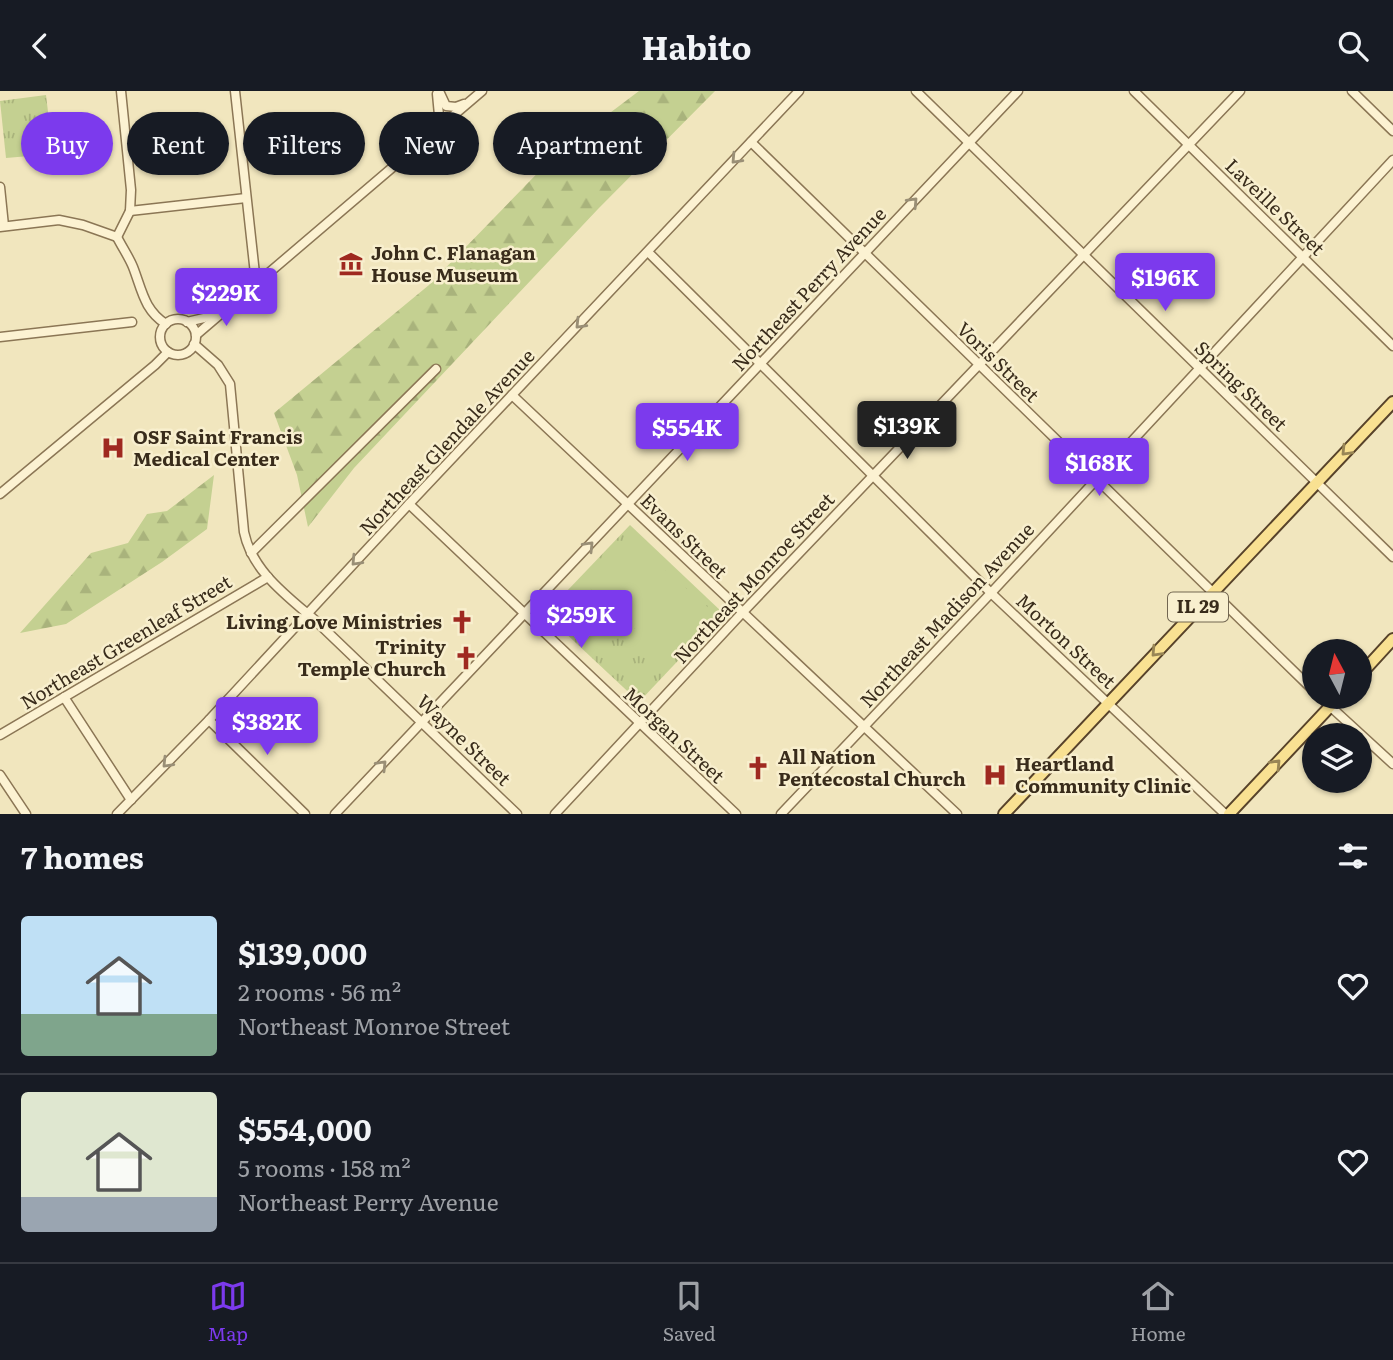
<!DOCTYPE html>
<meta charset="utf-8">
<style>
body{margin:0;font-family:Literata,serif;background:#242831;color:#f1f3f6;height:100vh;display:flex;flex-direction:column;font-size:26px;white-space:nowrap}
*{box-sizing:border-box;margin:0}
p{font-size:23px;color:#9ea1a6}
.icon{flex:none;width:38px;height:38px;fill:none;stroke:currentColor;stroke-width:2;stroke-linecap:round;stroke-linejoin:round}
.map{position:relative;height:723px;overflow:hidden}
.drawer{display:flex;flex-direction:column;background:#171b24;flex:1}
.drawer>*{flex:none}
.hud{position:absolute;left:21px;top:21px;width:700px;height:63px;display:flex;gap:14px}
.needle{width:46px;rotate:353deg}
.controls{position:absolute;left:1302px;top:548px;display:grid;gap:14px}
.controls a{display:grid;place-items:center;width:70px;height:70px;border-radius:50%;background:#171b24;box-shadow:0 2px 5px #0004;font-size:35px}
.price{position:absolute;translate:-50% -60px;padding:0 16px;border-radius:7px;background:#7c3aed;color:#fff;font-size:23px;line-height:46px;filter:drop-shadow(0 2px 4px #0008)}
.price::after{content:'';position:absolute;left:50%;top:42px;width:21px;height:16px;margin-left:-10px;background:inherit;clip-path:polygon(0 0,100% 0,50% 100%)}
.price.selected{background:#222;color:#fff}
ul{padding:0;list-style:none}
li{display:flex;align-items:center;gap:21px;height:175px;padding:0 21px}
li+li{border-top:2px solid #363941}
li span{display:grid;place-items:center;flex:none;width:196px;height:140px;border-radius:7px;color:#555}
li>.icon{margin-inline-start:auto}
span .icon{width:84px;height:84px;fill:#fffc;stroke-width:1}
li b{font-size:30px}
h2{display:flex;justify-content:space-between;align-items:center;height:84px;padding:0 21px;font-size:30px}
.pill{padding:0 24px;border-radius:32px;background:#171b24;box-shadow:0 2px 5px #0004;font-size:24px;line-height:63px}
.pill.selected{background:#7c3aed;color:#fff}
header{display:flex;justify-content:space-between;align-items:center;height:91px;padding:0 21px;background:#171b24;font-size:32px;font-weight:700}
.menu{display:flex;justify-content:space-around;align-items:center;height:98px;border-top:2px solid #363941;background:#171b24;font-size:19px;color:#9ea1a6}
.menu a{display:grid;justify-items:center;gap:4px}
.menu .selected{color:#7c3aed}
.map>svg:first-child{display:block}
.forest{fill:url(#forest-firs)}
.park{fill:url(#park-tufts)}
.pitch{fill:#c4d091}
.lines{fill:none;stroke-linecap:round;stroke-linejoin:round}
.minor-casing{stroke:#8b7655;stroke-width:11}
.major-casing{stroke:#58432a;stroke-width:14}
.minor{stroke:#fcf2d2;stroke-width:8}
.major{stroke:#f9e192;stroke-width:10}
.oneway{stroke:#9a8f76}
.oneway2{stroke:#998656}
.labels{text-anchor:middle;stroke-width:5;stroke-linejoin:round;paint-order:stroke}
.shield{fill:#f8efce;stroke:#726651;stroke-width:2}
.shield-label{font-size:18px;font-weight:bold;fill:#392c1b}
.street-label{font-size:19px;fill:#392c1b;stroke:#f8efce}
.poi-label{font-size:19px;font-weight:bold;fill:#392c1b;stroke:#f8efce;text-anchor:start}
</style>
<header><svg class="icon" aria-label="back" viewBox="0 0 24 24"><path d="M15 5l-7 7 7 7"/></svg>Habito<svg class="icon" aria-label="search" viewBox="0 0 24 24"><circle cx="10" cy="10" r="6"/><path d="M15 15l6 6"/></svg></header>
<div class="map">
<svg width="1393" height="723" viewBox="0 0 1393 723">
<defs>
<pattern id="forest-firs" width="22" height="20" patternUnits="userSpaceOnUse" patternTransform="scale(1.75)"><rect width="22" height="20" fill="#c4d091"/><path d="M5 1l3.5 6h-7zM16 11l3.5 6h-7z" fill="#a9b37c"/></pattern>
<pattern id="park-tufts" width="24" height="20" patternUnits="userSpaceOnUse" patternTransform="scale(1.75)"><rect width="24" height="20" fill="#c4d091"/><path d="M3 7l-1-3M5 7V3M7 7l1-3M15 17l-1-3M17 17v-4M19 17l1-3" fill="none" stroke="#a9b37c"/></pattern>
</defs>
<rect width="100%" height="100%" fill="#f1e6be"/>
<g class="forest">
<path d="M 639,0 L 715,0 L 598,118 L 354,377 L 308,436 L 297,384 L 274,322 L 429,194 L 558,61 Z"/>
<path d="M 214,384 L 207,438 L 162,471 L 66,533 L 20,542 L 91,462 L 128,452 L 147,423 L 167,420 Z"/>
</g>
<g class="park">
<path d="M 46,4 L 53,63 L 6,67 L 0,10 Z"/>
<path d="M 630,434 L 723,522 L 639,611 L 545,523 Z"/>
</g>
<g class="pitch">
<path d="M 629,447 L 711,519 L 668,567 L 587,495 Z"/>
<path d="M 566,506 L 604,543 L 588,560 L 549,523 Z"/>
</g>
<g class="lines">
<g class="minor-casing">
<g id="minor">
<path d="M 235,0 L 256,192"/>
<path d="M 439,0 L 446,15 L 456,16 L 464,13"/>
<path d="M 916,0 L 1393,466"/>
<path d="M 1134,0 L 1393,255"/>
<path d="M 1352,0 L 1393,40"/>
<path d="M 437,3 L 440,35"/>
<path d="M 751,51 L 1314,600"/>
<path d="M 0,96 L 4,135"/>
<path d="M 130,120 L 246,107"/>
<path d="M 0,136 L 59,129 L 83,134 L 117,146"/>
<path d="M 117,146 L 130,120 L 131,99 L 121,0"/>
<path d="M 117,146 C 122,156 129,166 133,176 C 142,199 144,219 166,233"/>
<path d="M 648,161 L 991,502 L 1225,723"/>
<circle cx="178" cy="246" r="18"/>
<path d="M 187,231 L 204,227 L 221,217"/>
<path d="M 196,244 L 482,0"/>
<path d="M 0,246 L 132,231"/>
<path d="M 194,253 L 218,274 L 230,293 L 244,441 C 252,480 287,505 316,530 L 517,723"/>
<path d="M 512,304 L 957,723"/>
<path d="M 0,403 L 155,274 L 168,261"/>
<path d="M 409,413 L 736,723"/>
<path d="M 251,462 L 436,278"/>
<path d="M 64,606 L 131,709"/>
<path d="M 1320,606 L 1393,673"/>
<path d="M 209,629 L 305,723"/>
<path d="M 0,644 L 268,486"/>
<path d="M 0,684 L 26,723"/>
<path d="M 117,723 L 209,629 L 409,413 L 799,0"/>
<path d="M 335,723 L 1018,0"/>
<path d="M 555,723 L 742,522 L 1240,0"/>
<path d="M 781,723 L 991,502 L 1393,69"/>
</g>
</g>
<g class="major-casing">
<g id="major">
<path d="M 1360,584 L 1393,548"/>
<path d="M 1004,723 L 1393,311"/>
<path d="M 1229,723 L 1339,606"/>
</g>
</g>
<use href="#minor" class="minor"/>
<use href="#major" class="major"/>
</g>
<defs><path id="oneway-chevron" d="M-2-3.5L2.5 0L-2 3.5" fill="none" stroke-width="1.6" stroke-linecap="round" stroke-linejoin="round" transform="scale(1.75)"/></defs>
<g class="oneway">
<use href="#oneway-chevron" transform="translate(736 68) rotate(133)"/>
<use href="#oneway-chevron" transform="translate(913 111) rotate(-47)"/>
<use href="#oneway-chevron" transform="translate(580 233) rotate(134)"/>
<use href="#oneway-chevron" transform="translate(589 455) rotate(-46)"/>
<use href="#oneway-chevron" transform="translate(356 470) rotate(133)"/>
<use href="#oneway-chevron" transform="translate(167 672) rotate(134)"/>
<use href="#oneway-chevron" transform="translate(382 674) rotate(-46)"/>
</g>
<g class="oneway2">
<use href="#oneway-chevron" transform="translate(1346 360) rotate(134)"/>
<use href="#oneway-chevron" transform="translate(1156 561) rotate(133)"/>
<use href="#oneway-chevron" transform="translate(1276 673) rotate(-47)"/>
</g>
<defs>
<g id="museum-bare" transform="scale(1.89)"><path d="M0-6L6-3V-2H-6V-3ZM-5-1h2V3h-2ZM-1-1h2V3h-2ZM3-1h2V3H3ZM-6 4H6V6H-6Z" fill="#9f2920" stroke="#f8efce" stroke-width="2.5" paint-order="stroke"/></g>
<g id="hospital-bare" transform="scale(1.89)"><path d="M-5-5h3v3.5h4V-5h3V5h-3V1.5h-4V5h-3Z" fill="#9f2920" stroke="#f8efce" stroke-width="2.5" paint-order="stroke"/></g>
<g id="church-bare" transform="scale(1.89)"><path d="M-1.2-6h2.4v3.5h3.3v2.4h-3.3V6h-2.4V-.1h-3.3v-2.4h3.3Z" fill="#9f2920" stroke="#f8efce" stroke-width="2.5" paint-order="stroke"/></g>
</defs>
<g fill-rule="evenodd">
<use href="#museum-bare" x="351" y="173"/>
<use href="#hospital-bare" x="113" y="357"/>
<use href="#church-bare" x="462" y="531"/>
<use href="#church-bare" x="466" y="567"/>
<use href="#church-bare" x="758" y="677"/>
<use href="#hospital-bare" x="995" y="684"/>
</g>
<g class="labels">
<rect class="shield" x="1168" y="501.5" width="60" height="29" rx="5"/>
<g class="shield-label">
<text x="1198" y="522">IL 29</text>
</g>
<g class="street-label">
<text transform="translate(1275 116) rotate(44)" y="7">Laveille Street</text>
<text transform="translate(809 198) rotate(-47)" y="7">Northeast Perry Avenue</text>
<text transform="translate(998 271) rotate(44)" y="7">Voris Street</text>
<text transform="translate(1241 295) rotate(44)" y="7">Spring Street</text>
<text transform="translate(447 351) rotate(-47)" y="7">Northeast Glendale Avenue</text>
<text transform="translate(684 445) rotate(44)" y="7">Evans Street</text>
<text transform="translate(754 487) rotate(-47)" y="7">Northeast Monroe Street</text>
<text transform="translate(947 524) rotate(-47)" y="7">Northeast Madison Avenue</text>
<text transform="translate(1066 550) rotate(43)" y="7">Morton Street</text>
<text transform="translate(126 551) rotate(-31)" y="7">Northeast Greenleaf Street</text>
<text transform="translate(674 644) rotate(43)" y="7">Morgan Street</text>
<text transform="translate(464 649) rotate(44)" y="7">Wayne Street</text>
</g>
<g class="poi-label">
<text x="371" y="169">John C. Flanagan<tspan x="371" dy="22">House Museum</tspan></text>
<text x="133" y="353">OSF Saint Francis<tspan x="133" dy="22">Medical Center</tspan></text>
<text x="442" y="538" text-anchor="end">Living Love Ministries</text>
<text x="446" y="563" text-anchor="end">Trinity<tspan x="446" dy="22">Temple Church</tspan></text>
<text x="778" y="673">All Nation<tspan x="778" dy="22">Pentecostal Church</tspan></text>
<text x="1015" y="680">Heartland<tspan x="1015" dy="22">Community Clinic</tspan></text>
</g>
</g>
</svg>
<div class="controls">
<a><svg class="needle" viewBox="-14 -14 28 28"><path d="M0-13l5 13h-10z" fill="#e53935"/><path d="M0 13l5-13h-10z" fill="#9ea1a6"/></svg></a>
<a><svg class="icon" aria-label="layers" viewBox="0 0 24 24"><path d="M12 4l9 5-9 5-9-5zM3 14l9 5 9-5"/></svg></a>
</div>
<b class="price" style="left:1165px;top:222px">$196K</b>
<b class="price" style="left:226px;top:237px">$229K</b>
<b class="price selected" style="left:907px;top:370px">$139K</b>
<b class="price" style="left:687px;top:372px">$554K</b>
<b class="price" style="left:1099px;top:407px">$168K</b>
<b class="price" style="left:581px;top:559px">$259K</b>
<b class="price" style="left:267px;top:666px">$382K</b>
<div class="hud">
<a class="pill selected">Buy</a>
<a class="pill">Rent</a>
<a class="pill">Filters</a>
<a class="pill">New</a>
<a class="pill">Apartment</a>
</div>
</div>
<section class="drawer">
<h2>7 homes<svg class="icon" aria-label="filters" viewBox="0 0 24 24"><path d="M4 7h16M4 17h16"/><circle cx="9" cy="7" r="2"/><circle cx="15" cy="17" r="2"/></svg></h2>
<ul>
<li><span style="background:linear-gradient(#bfe0f5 70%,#7fa58c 0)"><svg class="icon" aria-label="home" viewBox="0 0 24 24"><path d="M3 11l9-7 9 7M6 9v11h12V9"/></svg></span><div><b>$139,000</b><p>2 rooms · 56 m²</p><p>Northeast Monroe Street</p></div><svg class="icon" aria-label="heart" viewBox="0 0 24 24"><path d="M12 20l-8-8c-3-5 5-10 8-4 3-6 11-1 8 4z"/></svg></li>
<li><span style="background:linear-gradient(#dfe7d0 75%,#9aa5b1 0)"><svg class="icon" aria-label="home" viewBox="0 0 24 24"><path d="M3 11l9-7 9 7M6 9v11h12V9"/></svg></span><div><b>$554,000</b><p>5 rooms · 158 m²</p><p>Northeast Perry Avenue</p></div><svg class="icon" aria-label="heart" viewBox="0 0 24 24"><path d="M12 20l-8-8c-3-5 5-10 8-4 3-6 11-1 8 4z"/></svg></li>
</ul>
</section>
<nav class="menu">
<a class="selected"><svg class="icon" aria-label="map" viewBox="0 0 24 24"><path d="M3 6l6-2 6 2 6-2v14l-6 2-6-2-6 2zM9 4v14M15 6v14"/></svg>Map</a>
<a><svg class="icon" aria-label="saved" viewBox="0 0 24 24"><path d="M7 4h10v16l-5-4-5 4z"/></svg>Saved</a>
<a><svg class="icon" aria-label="home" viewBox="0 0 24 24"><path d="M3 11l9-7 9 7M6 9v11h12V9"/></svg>Home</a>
</nav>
